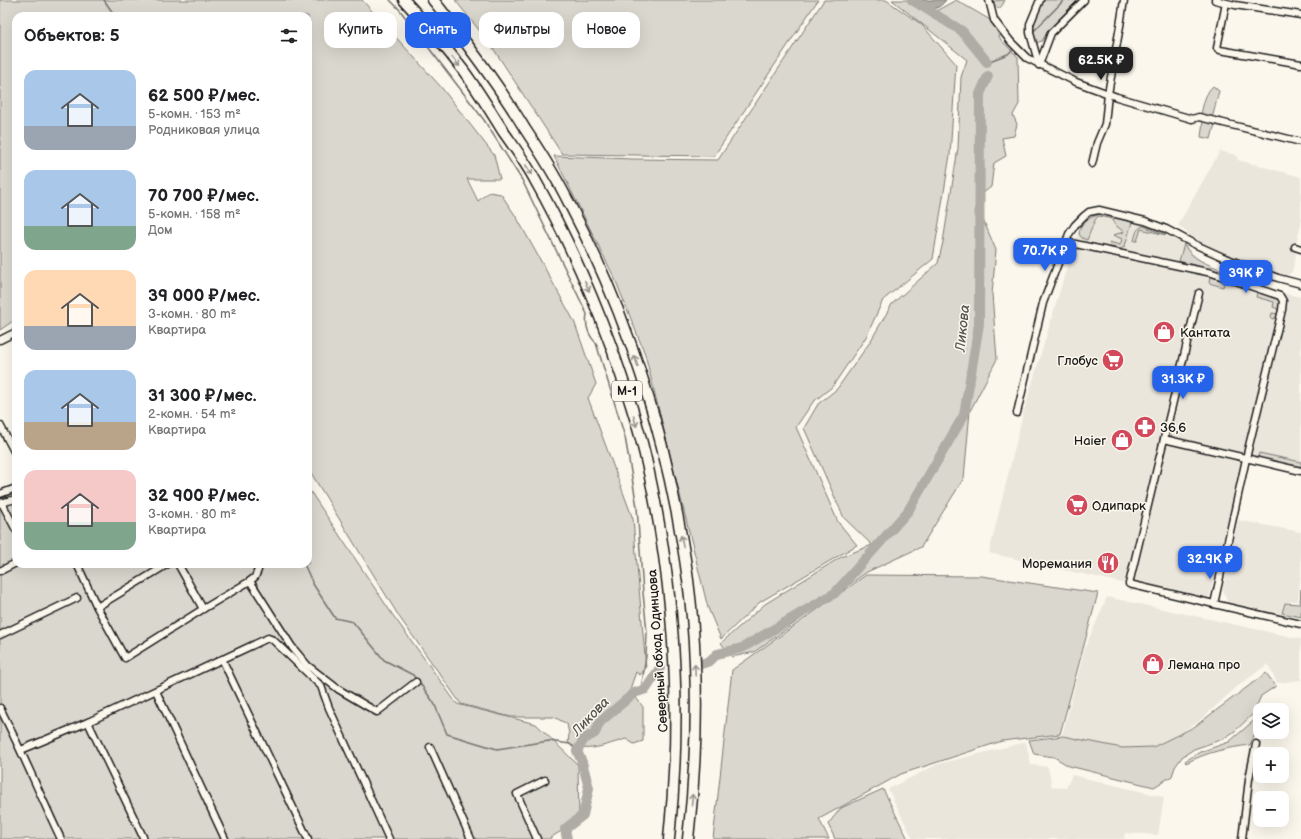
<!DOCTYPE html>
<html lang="ru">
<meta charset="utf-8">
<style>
body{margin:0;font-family:"Balsamiq Sans",sans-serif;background:#f2f2f2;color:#202124;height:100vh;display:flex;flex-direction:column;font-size:15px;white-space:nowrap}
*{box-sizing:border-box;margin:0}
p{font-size:13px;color:#757577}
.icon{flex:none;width:22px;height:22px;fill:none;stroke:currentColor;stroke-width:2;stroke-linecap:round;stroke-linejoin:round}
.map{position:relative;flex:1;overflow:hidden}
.drawer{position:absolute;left:12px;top:12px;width:300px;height:556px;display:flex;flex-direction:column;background:#fff;border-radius:12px;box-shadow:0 4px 16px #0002}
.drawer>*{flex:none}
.banner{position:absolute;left:324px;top:12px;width:380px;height:36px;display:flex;gap:8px}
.controls{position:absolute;left:1253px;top:703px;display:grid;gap:8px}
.controls a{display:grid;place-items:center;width:36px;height:36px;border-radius:8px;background:#fff;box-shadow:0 4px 16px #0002;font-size:20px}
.price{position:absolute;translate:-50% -34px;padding:0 9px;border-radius:8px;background:#2563eb;color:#fff;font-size:13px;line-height:26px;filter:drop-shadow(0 1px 2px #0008)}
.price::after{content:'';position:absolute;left:50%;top:24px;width:12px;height:9px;margin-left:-6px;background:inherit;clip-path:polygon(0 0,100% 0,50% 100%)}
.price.selected{background:#222;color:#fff}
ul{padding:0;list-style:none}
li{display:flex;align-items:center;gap:12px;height:100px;padding:0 12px}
li span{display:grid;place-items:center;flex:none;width:112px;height:80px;border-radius:12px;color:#555}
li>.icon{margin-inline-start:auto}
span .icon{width:48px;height:48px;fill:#fffc;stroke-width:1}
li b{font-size:17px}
h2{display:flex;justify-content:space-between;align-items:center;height:48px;padding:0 12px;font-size:17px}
.chip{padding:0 14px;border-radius:12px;background:#fff;box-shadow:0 4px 16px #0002;font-size:14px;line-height:36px}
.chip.selected{background:#2563eb;color:#fff}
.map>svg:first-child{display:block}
.built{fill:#eae6dc}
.green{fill:#dad7ce;stroke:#7b7a75}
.water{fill:#afaca5;stroke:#74726e}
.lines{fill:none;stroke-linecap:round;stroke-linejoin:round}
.stream{stroke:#74726e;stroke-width:1.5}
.river{stroke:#afaca5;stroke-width:10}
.minor-casing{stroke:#1c1c1c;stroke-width:9}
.trunk-casing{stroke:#1c1c1c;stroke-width:13}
.minor{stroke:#fbf7ec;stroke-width:6}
.trunk{stroke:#fbf7ec;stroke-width:10}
.oneway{stroke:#97948e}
.labels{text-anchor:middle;stroke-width:3;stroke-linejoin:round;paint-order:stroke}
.shield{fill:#fbf7ec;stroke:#5f5e5a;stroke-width:1}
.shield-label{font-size:12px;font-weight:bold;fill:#1c1c1c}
.poi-label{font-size:13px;fill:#1c1c1c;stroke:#fbf7ec;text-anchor:start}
.street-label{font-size:13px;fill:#1c1c1c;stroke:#fbf7ec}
.water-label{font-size:14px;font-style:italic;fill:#575653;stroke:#fbf7ec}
</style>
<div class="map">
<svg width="1301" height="839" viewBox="0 0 1301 839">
<rect width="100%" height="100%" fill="#fbf7ec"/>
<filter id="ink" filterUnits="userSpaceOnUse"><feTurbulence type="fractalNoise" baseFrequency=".025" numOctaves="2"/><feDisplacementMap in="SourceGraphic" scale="8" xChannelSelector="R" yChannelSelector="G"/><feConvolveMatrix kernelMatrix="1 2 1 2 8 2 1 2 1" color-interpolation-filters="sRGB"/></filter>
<g filter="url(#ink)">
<g class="built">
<path d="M 1220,151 L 1236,155 L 1238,160 L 1301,177 L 1301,225 L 1295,247 L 1296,255 L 1292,272 L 1286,276 L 1201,245 L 1178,225 Z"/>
<path d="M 1102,214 L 1152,228 L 1185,245 L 1206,266 L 1287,294 L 1301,297 L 1301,466 L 1243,456 L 1208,602 L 989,553 L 1023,414 L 1075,240 L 1086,219 Z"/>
<path d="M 1238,520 L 1301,532 L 1301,572 L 1298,601 L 1286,602 L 1283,614 L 1227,602 L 1223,589 Z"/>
<path d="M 1107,597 L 1301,639 L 1301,680 L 1277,683 L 1268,664 L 1238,686 L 1198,722 L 1155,748 L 1124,749 L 1062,735 L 1085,648 Z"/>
<path d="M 1026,742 L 1031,765 L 1048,767 L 1052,787 L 1066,788 L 1072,775 L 1164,797 L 1158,835 L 1125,833 L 1124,839 L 913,839 L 888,789 L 938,764 Z"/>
</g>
<g class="green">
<path d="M 0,0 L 362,0 L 441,87 L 494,155 L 500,179 L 467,179 L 478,201 L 489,192 L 501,194 L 517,218 L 574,321 L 596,384 L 588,398 L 633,519 L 646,668 L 640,675 L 636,672 L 631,686 L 637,699 L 643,707 L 643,741 L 634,744 L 626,739 C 608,744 584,755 568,743 L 569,734 L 567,724 L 554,717 L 511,717 L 461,704 L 400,618 L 308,468 L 308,16 L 16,16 L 16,319 L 0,330 Z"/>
<path d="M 455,0 L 818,0 L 714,156 L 562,154 L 491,45 Z"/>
<path d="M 824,0 L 886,0 L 921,24 L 956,64 L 950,155 L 933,259 L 883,300 L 866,337 L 832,387 L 813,402 L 796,427 L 838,522 L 857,545 L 760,602 L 721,639 L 708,608 L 645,354 L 615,279 L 554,156 L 633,159 L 718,160 Z"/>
<path d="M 892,0 L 917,0 L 921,10 L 936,11 L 956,0 L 992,21 L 1001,40 L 1018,57 L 1019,104 L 1013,115 L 1017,124 L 1014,136 L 1002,138 L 1006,156 L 994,163 L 991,187 L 982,194 L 979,210 L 996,250 L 992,294 L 997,359 L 970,411 L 964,478 L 921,547 L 867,572 L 754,652 L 732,657 L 721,643 L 765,604 L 841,557 L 872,545 L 844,518 L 804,428 L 818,404 L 837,389 L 870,342 L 892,304 L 938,263 L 943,242 L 958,148 L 961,77 L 967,60 Z"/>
<path d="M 1005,0 L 1003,4 L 999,9 L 996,7 L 993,1 Z"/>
<path d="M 1044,0 L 1078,0 L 1049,30 L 1042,41 L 1036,43 C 1030,27 1036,14 1044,0 Z"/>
<path d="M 1213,86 L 1219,91 L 1213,115 L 1210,117 L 1201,115 C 1203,105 1205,93 1213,86 Z"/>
<path d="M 1203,121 L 1215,124 L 1211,139 L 1201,137 Z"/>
<path d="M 1100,214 L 1132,222 L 1125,246 L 1121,249 L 1111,247 L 1109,242 L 1120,245 L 1122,239 L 1113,235 L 1124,232 L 1114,224 L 1113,219 L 1098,216 L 1095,220 L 1087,240 L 1082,238 L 1079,234 C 1080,221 1089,218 1100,214 Z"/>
<path d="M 1143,226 L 1166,235 L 1141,229 L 1137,241 L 1134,241 C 1136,233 1136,229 1143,226 Z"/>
<path d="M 1184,244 C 1191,260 1209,264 1224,271 L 1225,274 L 1179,261 Z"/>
<path d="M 1210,276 L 1219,278 L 1224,283 L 1223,287 L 1209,283 Z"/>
<path d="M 1257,293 C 1266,293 1275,294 1280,302 L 1276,318 L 1272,319 L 1271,317 L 1272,313 L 1277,314 L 1278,309 L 1273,307 L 1274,302 L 1256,297 Z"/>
<path d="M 1259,453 L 1301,462 L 1301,467 L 1258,458 Z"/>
<path d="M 308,488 L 392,614 L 457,704 L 536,724 L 578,765 L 579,820 L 550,838 L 550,839 L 0,839 L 0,498 L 16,492 L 16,564 L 308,564 Z"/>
<path d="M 866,575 L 981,576 L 1098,593 L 1060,734 L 1002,741 L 901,774 L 819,819 L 829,839 L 713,839 L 732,670 Z"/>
<path d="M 1301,589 L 1301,617 L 1282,613 L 1285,603 L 1300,604 Z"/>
<path d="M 1266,673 L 1276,686 L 1261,696 L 1253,714 L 1235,731 L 1223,739 L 1194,749 L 1182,757 L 1175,767 L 1172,776 L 1154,787 L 1069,766 L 1054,757 L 1034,754 L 1029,740 L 1063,736 L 1122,748 L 1153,747 L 1194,727 Z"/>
<path d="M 1258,717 L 1260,717 L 1260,721 L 1250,745 C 1227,748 1207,752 1186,763 L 1185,761 L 1200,752 L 1229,742 Z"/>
<path d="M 883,789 L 908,839 L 835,839 L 828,824 L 841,808 Z"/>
</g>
<path class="water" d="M 919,0 L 946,0 C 938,10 934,9 921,9 Z"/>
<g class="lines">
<g class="stream">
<path d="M 104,0 L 115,16"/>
<path d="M 390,0 L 399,9 L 484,120 L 522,180 L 587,314 C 585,325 588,335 596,343 L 625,437 L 637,507 L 643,593 L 647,632 L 646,656 L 641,690"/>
<path d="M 1032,33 L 1064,0"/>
<path d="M 987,62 L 1008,54 L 1012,50"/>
<path d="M 304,564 L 313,584 L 335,618 L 353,622 L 384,660 L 413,675 L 416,679"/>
<path d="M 419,682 L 434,703 L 447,734 L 497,749 L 549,741 L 570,744 L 577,751"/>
</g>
<g class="river">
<path d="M 912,0 L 962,31 L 987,62"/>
<path d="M 870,554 L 908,511 L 964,415 L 979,324 L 980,94 L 988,76"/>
<path d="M 698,665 L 710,661 L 717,654 L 742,648 L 835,593 L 866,558"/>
<path d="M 567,839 L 565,829 L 583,815 L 589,788 L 582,762 L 577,751 L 584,739 L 595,733 L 600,722 L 634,693 L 646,689 L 660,668"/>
</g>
<g class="minor-casing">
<g id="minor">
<path d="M 989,0 L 994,20 L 1011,42 L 1027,58 L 1076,82 L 1117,97 L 1192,119 L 1199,117 L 1301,142"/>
<path d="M 1215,0 L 1235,5 L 1301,15"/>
<path d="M 1226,3 L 1217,48 L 1220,50 L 1301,64"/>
<path d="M 1039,65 L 1051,33 L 1084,0"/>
<path d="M 1039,65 L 1030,33 L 1030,24 L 1040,0"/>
<path d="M 1092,164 L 1097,143 L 1105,124 L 1108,94 L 1120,26 L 1124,0"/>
<path d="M 1066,242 L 1212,273 L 1280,296 L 1283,301 L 1282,310 L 1248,450 L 1214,604 L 1301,624"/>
<path d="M 1295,247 L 1301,249"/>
<path d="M 1199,293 L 1164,439 L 1301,471"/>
<path d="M 0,340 L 16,332"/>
<path d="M 1017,413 L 1043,303 L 1069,234 L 1075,225 L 1084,216 L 1089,212 L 1099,210 L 1145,221 L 1166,229 L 1194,244 L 1225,258 L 1278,278 L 1301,284"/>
<path d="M 0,425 L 16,455"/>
<path d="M 1164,439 L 1129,584 L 1214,604"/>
<path d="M 0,494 L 16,488"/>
<path d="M 0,503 L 3,505 L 16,530"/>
<path d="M 0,503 L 16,499"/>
<path d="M 77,564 L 97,607 L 125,658 L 203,609 L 178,564"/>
<path d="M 0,571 L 16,563"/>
<path d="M 250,581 L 292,647 L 307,665 L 338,689 L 377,712 L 416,682"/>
<path d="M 97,607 L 168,564"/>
<path d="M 203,609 L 250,581 L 255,577 L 258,570 L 255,564"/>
<path d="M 0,635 L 77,598"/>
<path d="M 222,659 L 308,839"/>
<path d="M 156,691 L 225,839"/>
<path d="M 0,708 C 22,751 40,795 61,839"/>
<path d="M 88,722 L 144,839"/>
<path d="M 430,747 L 471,839"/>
<path d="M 21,750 L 88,722 L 268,638 L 273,640 L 321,686 L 329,708 L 389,839"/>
<path d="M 537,839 L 517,794 L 545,780"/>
<path d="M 1242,839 L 1249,779 L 1256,744"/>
</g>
</g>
<g class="trunk-casing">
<g id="trunk">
<path d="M 404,0 C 425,23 444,45 463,70 C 477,89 490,110 503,131 C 514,147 526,163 535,180 C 565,233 590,289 611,346 C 625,386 639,426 648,468 C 675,589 682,716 669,839"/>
<path d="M 433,0 C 445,14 455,29 466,43 C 487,71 507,99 525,129 C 541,153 556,177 569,203 C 624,308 662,424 682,541 C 699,637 699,742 688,839"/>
</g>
</g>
<use href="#minor" class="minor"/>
<use href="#trunk" class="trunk"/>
</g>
<defs><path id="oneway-shaft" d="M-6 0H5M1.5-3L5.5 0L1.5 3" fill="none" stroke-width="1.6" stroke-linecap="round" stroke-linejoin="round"/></defs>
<g class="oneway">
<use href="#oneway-shaft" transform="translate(456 62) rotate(52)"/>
<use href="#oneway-shaft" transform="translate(529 170) rotate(57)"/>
<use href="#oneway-shaft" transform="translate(587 286) rotate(67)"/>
<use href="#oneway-shaft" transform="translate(636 361) rotate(-109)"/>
<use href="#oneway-shaft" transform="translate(635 421) rotate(75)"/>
<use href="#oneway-shaft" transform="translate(682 541) rotate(-100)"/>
<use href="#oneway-shaft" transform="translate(695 670) rotate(-93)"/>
<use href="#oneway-shaft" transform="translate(692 800) rotate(-86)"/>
</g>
</g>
<defs>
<g id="shop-disc" transform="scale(1.15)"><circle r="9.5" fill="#d1495b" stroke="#fbf7ec"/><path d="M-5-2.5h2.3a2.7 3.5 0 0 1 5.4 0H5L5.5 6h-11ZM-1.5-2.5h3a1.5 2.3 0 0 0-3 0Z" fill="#fff"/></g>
<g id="supermarket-disc" transform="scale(1.15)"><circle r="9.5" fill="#d1495b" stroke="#fbf7ec"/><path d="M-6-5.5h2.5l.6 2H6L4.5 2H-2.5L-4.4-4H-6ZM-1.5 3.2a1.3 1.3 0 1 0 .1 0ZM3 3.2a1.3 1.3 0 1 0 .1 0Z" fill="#fff"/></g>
<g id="pharmacy-disc" transform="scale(1.15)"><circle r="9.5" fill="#d1495b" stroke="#fbf7ec"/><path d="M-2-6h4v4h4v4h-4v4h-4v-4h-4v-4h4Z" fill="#fff"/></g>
<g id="restaurant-disc" transform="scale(1.15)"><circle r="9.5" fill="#d1495b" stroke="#fbf7ec"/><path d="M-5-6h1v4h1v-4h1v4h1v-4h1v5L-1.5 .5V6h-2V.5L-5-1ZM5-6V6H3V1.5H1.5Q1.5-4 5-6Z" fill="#fff"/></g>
</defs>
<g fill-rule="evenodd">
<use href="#shop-disc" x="1164" y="332"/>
<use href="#supermarket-disc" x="1113" y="360"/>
<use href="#pharmacy-disc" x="1145" y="427"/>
<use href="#shop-disc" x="1122" y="440"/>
<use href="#supermarket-disc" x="1077" y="505"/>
<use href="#restaurant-disc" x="1108" y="563"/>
<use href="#shop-disc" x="1153" y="664"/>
</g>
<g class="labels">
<rect class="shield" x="612" y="381" width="30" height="20" rx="3"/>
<g class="shield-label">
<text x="627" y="395">М-1</text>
</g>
<g class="poi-label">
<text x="1180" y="337">Кантата</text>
<text x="1098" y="365" text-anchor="end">Глобус</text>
<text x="1160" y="432">36,6</text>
<text x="1106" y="445" text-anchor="end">Haier</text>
<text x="1092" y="510">Одипарк</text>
<text x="1092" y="568" text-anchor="end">Моремания</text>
<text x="1168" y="669">Лемана про</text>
</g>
<g class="street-label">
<text transform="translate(657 651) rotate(-94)" y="5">Северный обход Одинцова</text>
</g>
<g class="water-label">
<text transform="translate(962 328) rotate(-84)" y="5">Ликова</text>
<text transform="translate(590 716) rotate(-46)" y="5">Ликова</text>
</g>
</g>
</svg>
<div class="controls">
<a><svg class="icon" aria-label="layers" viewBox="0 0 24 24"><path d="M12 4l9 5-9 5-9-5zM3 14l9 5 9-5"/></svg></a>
<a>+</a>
<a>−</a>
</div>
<b class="price selected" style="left:1101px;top:81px">62.5K ₽</b>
<b class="price" style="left:1045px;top:272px">70.7K ₽</b>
<b class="price" style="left:1246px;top:294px">39K ₽</b>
<b class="price" style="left:1183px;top:400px">31.3K ₽</b>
<b class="price" style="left:1210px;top:580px">32.9K ₽</b>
<div class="banner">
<a class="chip">Купить</a>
<a class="chip selected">Снять</a>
<a class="chip">Фильтры</a>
<a class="chip">Новое</a>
</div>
<section class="drawer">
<h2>Объектов: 5<svg class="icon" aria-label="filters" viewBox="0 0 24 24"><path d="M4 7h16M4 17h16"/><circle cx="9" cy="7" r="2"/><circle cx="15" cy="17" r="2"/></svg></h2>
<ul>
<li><span style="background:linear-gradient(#a9c7e8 70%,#9aa5b1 0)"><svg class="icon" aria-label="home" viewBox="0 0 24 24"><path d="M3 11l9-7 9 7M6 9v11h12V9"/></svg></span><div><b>62 500 ₽/мес.</b><p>5-комн. · 153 m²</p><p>Родниковая улица</p></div></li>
<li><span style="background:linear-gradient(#a9c7e8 70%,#7fa58c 0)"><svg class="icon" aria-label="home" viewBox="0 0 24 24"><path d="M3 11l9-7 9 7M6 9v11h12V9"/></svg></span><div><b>70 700 ₽/мес.</b><p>5-комн. · 158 m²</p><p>Дом</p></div></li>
<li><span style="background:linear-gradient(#ffd9b3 70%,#9aa5b1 0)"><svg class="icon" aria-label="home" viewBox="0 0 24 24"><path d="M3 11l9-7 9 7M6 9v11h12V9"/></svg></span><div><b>39 000 ₽/мес.</b><p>3-комн. · 80 m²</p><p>Квартира</p></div></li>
<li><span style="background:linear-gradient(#a9c7e8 65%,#b9a48a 0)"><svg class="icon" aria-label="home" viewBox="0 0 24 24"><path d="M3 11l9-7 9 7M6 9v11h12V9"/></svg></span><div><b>31 300 ₽/мес.</b><p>2-комн. · 54 m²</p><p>Квартира</p></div></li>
<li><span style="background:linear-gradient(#f6c9c9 65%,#7fa58c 0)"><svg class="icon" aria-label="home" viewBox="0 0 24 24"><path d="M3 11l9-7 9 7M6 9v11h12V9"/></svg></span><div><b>32 900 ₽/мес.</b><p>3-комн. · 80 m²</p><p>Квартира</p></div></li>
</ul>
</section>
</div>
